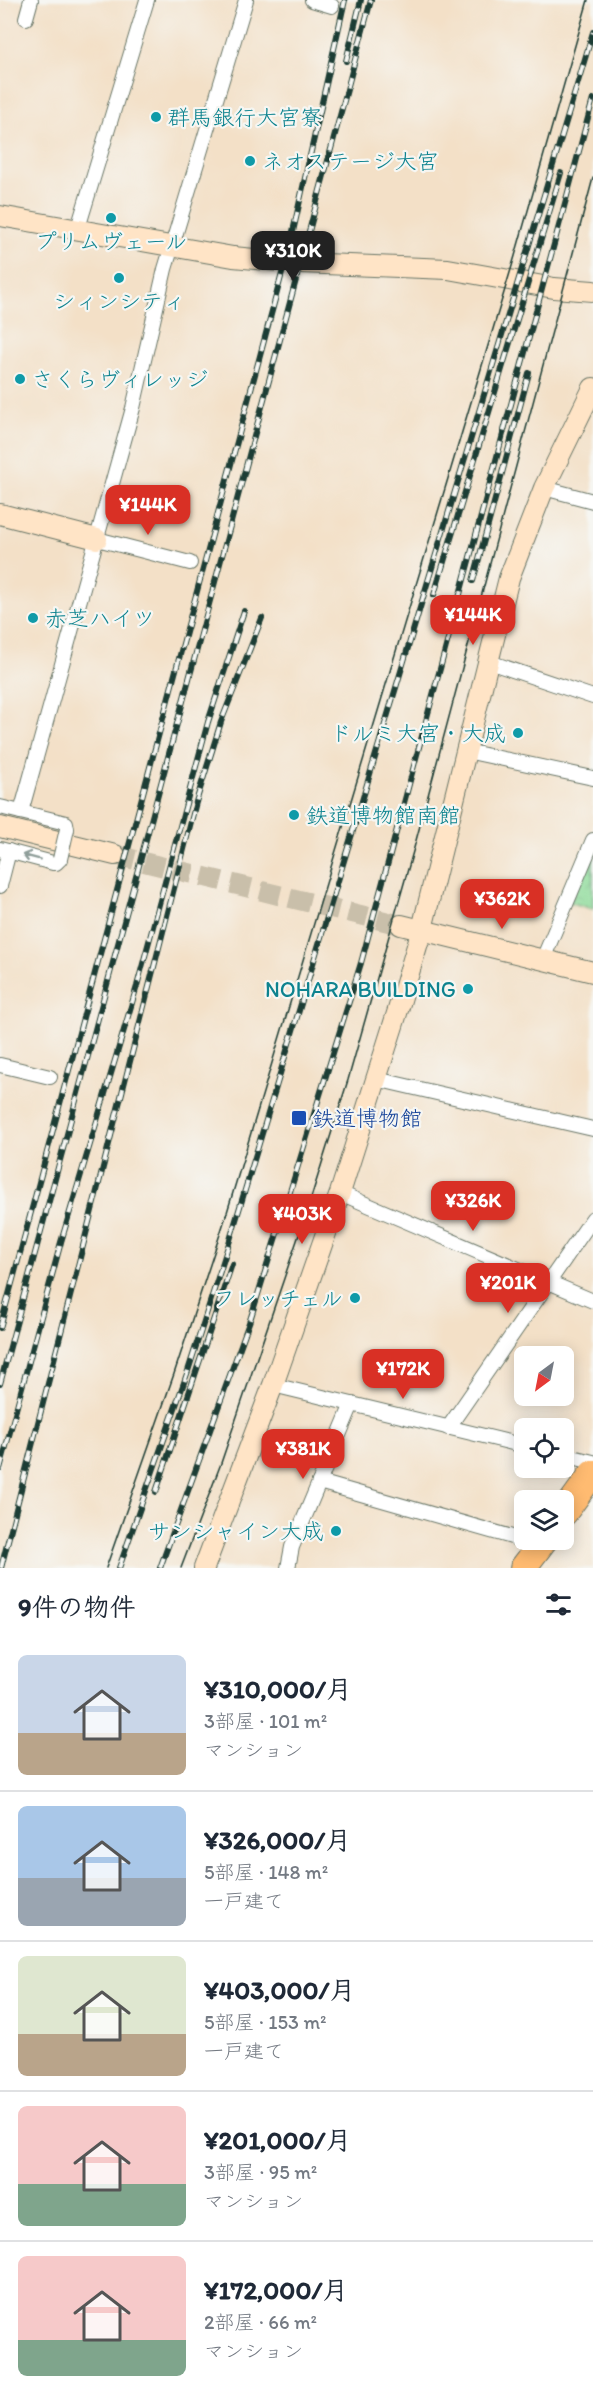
<!DOCTYPE html>
<html lang="ja">
<meta charset="utf-8">
<style>
body{margin:0;font-family:Itim,"Klee One",sans-serif;background:#f6f6f7;color:#1f2937;height:100vh;display:flex;flex-direction:column;font-size:22px;white-space:nowrap}
*{box-sizing:border-box;margin:0}
p{font-size:20px;color:#747a83}
.icon{flex:none;width:33px;height:33px;fill:none;stroke:currentColor;stroke-width:2;stroke-linecap:round;stroke-linejoin:round}
.map{position:relative;height:1568px;overflow:hidden}
.panel{display:flex;flex-direction:column;background:#fff;flex:1}
.panel>*{flex:none}
.needle{width:39px;rotate:212deg}
.fabs{position:absolute;left:514px;top:1346px;display:grid;gap:12px}
.fabs a{display:grid;place-items:center;width:60px;height:60px;border-radius:9px;background:#fff;box-shadow:0 3px 15px #0003;font-size:30px}
.price{position:absolute;translate:-50% -51px;padding:0 14px;border-radius:12px;background:#d93025;color:#fff;font-size:20px;line-height:39px;filter:drop-shadow(0 2px 3px #0008)}
.price::after{content:'';position:absolute;left:50%;top:36px;width:18px;height:14px;margin-left:-9px;background:inherit;clip-path:polygon(0 0,100% 0,50% 100%)}
.price.active{background:#222;color:#fff}
ul{padding:0;list-style:none}
li{display:flex;align-items:center;gap:18px;height:150px;padding:0 18px}
li+li{border-top:2px solid #e0e1e3}
li span{display:grid;place-items:center;flex:none;width:168px;height:120px;border-radius:9px;color:#555}
li>.icon{margin-inline-start:auto}
span .icon{width:72px;height:72px;fill:#fffc;stroke-width:1}
li b{font-size:26px}
h2{display:flex;justify-content:space-between;align-items:center;height:72px;padding:0 18px;font-size:26px}
.map>svg:first-child{display:block}
.park{fill:url(#park-crowns);stroke:#568c67;stroke-width:1.5}
.lines{fill:none;stroke-linecap:round;stroke-linejoin:round}
.secondary-tunnel{stroke:#c9bfaa;stroke-width:20;stroke-dasharray:20 10;stroke-linecap:butt}
.street-casing{stroke:#697667;stroke-width:16}
.secondary-casing{stroke:#697667;stroke-width:22}
.highway-casing{stroke:#697667;stroke-width:28}
.street{stroke:#fff;stroke-width:14}
.secondary{stroke:#ffe4c6;stroke-width:20}
.highway{stroke:#ffbb71;stroke-width:26}
.tram{stroke:#1f3d34;stroke-width:1.5}
.rail-casing{stroke:#1f3d34;stroke-width:6}
.rail{stroke:#f6f6f2;stroke-width:4;stroke-dasharray:11;stroke-linecap:butt}
.street-bridge-casing{stroke:#697667;stroke-width:16;stroke-linecap:butt}
.street-bridge{stroke:#fff;stroke-width:14}
.oneway{stroke:#8f9e9a}
.culture-dot{fill:#0f9aa8;stroke:#f6f6f2;stroke-width:2}
.transit-dot{fill:#1a4fb4;stroke:#f6f6f2;stroke-width:2}
.labels{text-anchor:middle;stroke-width:4.5;stroke-linejoin:round;paint-order:stroke}
.culture-label{font-size:22px;fill:#0d838f;stroke:#f6f6f2;text-anchor:start}
.transit-label{font-size:22px;fill:#164399;stroke:#f6f6f2;text-anchor:start}
</style>
<div class="map">
<svg width="593" height="1568" viewBox="0 0 593 1568">
<defs>
<pattern id="park-crowns" width="20" height="18" patternUnits="userSpaceOnUse" patternTransform="scale(1.5)"><rect width="20" height="18" fill="#8ddb9a"/><path d="M2 6a3 3 0 1 1 6 0M12 15a3 3 0 1 1 6 0" fill="none" stroke="#79bd85"/></pattern>
</defs>
<rect width="100%" height="100%" fill="#f6f6f2"/>
<filter id="ink" filterUnits="userSpaceOnUse"><feTurbulence type="fractalNoise" baseFrequency=".0167" numOctaves="2"/><feDisplacementMap in="SourceGraphic" scale="12" xChannelSelector="R" yChannelSelector="G"/><feConvolveMatrix kernelMatrix="1 2 1 2 8 2 1 2 1" color-interpolation-filters="sRGB"/></filter>
<filter id="wash" filterUnits="userSpaceOnUse"><feTurbulence type="fractalNoise" baseFrequency=".008" numOctaves="4" result="noise"/><feDisplacementMap in="SourceGraphic" scale="24" xChannelSelector="R" yChannelSelector="G"/><feGaussianBlur stdDeviation="1.35" result="paint"/><feColorMatrix in="noise" values="0 0 0 0 0 0 0 0 0 0 0 0 0 0 0 0 0 1.4 0 .05"/><feComposite in="paint" operator="in"/></filter>
<g filter="url(#wash)">
<rect width="100%" height="100%" fill="#f3e0c7"/>
<path class="park" d="M 593,849 L 593,909 L 569,902 Z"/>
</g>
<g filter="url(#ink)">
<g class="lines">
<path class="secondary-tunnel" d="M 115,855 L 401,925"/>
<g class="street-casing">
<g id="street">
<path d="M 312,0 L 332,6"/>
<path d="M 26,18 L 31,0"/>
<path d="M 78,228 L 147,0"/>
<path d="M 544,488 L 593,501"/>
<path d="M 97,539 L 190,563"/>
<path d="M 489,662 L 593,697"/>
<path d="M 466,751 L 593,778"/>
<path d="M 0,807 L 62,822 L 66,823 L 67,829"/>
<path d="M 21,812 L 133,408 L 165,269 L 246,0"/>
<path d="M 0,849 L 53,863 L 56,863 L 60,859"/>
<path d="M 0,886 L 9,851"/>
<path d="M 543,959 L 593,840"/>
<path d="M 0,1065 L 50,1077"/>
<path d="M 376,1079 L 593,1129"/>
<path d="M 340,1193 L 593,1301"/>
<path d="M 273,1385 L 525,1446"/>
<path d="M 448,1428 L 593,1218"/>
<path d="M 564,1455 L 593,1462"/>
<path d="M 319,1482 L 540,1545"/>
<path d="M 288,1568 L 292,1547 L 352,1404"/>
</g>
</g>
<g class="secondary-casing">
<g id="secondary">
<path d="M 0,216 L 233,257 L 300,263 L 448,269 L 554,288 L 593,291"/>
<path d="M 0,514 L 97,539"/>
<path d="M 0,827 L 115,855"/>
<path d="M 401,925 L 593,972"/>
<path d="M 204,1568 L 273,1385 L 340,1193 L 398,1010 L 422,929 L 509,578 L 544,488 L 593,388"/>
</g>
</g>
<g class="highway-casing">
<g id="highway">
<path d="M 564,1513 L 593,1473"/>
<path d="M 523,1568 L 545,1539"/>
</g>
</g>
<use href="#street" class="street"/>
<use href="#secondary" class="secondary"/>
<use href="#highway" class="highway"/>
<g class="tram">
<path d="M 106,1568 L 174,1374 L 225,1219 L 515,256 L 588,0"/>
<path d="M 181,1568 L 220,1466 L 305,1217 L 348,1080 L 414,848 L 593,178"/>
</g>
<g class="rail-casing">
<g id="rail">
<path d="M 346,61 L 361,0"/>
<path d="M 473,581 L 529,373"/>
<path d="M 434,595 L 561,173"/>
<path d="M 0,1328 L 292,236 L 345,0"/>
<path d="M 0,1384 L 371,0"/>
<path d="M 0,1469 L 61,1242 L 137,986 L 208,722 L 244,611"/>
<path d="M 156,1492 L 232,1264"/>
<path d="M 1,1568 L 196,802 L 221,722 L 262,618"/>
<path d="M 119,1568 L 188,1371 L 230,1240 L 593,32"/>
<path d="M 160,1568 L 251,1317 L 361,963 L 593,99"/>
</g>
</g>
<use href="#rail" class="rail"/>
<g class="street-bridge-casing">
<path id="street-bridge" d="M 60,859 L 67,829"/>
</g>
<use href="#street-bridge" class="street-bridge"/>
</g>
<defs><path id="oneway-shaft" d="M-6 0H5M1.5-3L5.5 0L1.5 3" fill="none" stroke-width="1.6" stroke-linecap="round" stroke-linejoin="round" transform="scale(1.5)"/></defs>
<use class="oneway" href="#oneway-shaft" transform="translate(31 857) rotate(-165)"/>
</g>
<g class="culture-dot">
<circle cx="156" cy="117" r="6"/>
<circle cx="250" cy="161" r="6"/>
<circle cx="111" cy="218" r="6"/>
<circle cx="119" cy="278" r="6"/>
<circle cx="20" cy="379" r="6"/>
<circle cx="33" cy="618" r="6"/>
<circle cx="518" cy="733" r="6"/>
<circle cx="294" cy="815" r="6"/>
<circle cx="468" cy="989" r="6"/>
<circle cx="355" cy="1298" r="6"/>
<circle cx="336" cy="1531" r="6"/>
</g>
<rect class="transit-dot" x="291" y="1110" width="16" height="16" rx="3"/>
<g class="labels">
<g class="culture-label">
<text x="168" y="125">群馬銀行大宮寮</text>
<text x="262" y="169">ネオステージ大宮</text>
<text x="111" y="249" text-anchor="middle">プリムヴェール</text>
<text x="119" y="309" text-anchor="middle">シィンシティ</text>
<text x="32" y="387">さくらヴィレッジ</text>
<text x="45" y="626">赤芝ハイツ</text>
<text x="506" y="741" text-anchor="end">ドルミ大宮・大成</text>
<text x="306" y="823">鉄道博物館南館</text>
<text x="456" y="997" text-anchor="end">NOHARA BUILDING</text>
<text x="343" y="1306" text-anchor="end">フレッチェル</text>
<text x="324" y="1539" text-anchor="end">サンシャイン大成</text>
</g>
<g class="transit-label">
<text x="312" y="1126">鉄道博物館</text>
</g>
</g>
</svg>
<div class="fabs">
<a><svg class="needle" viewBox="-14 -14 28 28"><path d="M0-13l5 13h-10z" fill="#e53935"/><path d="M0 13l5-13h-10z" fill="#747a83"/></svg></a>
<a><svg class="icon" aria-label="locate" viewBox="0 0 24 24"><circle cx="12" cy="12" r="6"/><path d="M12 2v4M12 18v4M2 12h4M18 12h4"/></svg></a>
<a><svg class="icon" aria-label="layers" viewBox="0 0 24 24"><path d="M12 4l9 5-9 5-9-5zM3 14l9 5 9-5"/></svg></a>
</div>
<b class="price active" style="left:293px;top:282px">¥310K</b>
<b class="price" style="left:148px;top:536px">¥144K</b>
<b class="price" style="left:473px;top:646px">¥144K</b>
<b class="price" style="left:502px;top:930px">¥362K</b>
<b class="price" style="left:473px;top:1232px">¥326K</b>
<b class="price" style="left:302px;top:1245px">¥403K</b>
<b class="price" style="left:508px;top:1314px">¥201K</b>
<b class="price" style="left:403px;top:1400px">¥172K</b>
<b class="price" style="left:303px;top:1480px">¥381K</b>
</div>
<section class="panel">
<h2>9件の物件<svg class="icon" aria-label="filters" viewBox="0 0 24 24"><path d="M4 7h16M4 17h16"/><circle cx="9" cy="7" r="2"/><circle cx="15" cy="17" r="2"/></svg></h2>
<ul>
<li><span style="background:linear-gradient(#c9d6e8 65%,#b9a48a 0)"><svg class="icon" aria-label="home" viewBox="0 0 24 24"><path d="M3 11l9-7 9 7M6 9v11h12V9"/></svg></span><div><b>¥310,000/月</b><p>3部屋 · 101 m²</p><p>マンション</p></div></li>
<li><span style="background:linear-gradient(#a9c7e8 60%,#9aa5b1 0)"><svg class="icon" aria-label="home" viewBox="0 0 24 24"><path d="M3 11l9-7 9 7M6 9v11h12V9"/></svg></span><div><b>¥326,000/月</b><p>5部屋 · 148 m²</p><p>一戸建て</p></div></li>
<li><span style="background:linear-gradient(#dfe7d0 65%,#b9a48a 0)"><svg class="icon" aria-label="home" viewBox="0 0 24 24"><path d="M3 11l9-7 9 7M6 9v11h12V9"/></svg></span><div><b>¥403,000/月</b><p>5部屋 · 153 m²</p><p>一戸建て</p></div></li>
<li><span style="background:linear-gradient(#f6c9c9 65%,#7fa58c 0)"><svg class="icon" aria-label="home" viewBox="0 0 24 24"><path d="M3 11l9-7 9 7M6 9v11h12V9"/></svg></span><div><b>¥201,000/月</b><p>3部屋 · 95 m²</p><p>マンション</p></div></li>
<li><span style="background:linear-gradient(#f6c9c9 70%,#7fa58c 0)"><svg class="icon" aria-label="home" viewBox="0 0 24 24"><path d="M3 11l9-7 9 7M6 9v11h12V9"/></svg></span><div><b>¥172,000/月</b><p>2部屋 · 66 m²</p><p>マンション</p></div></li>
</ul>
</section>
